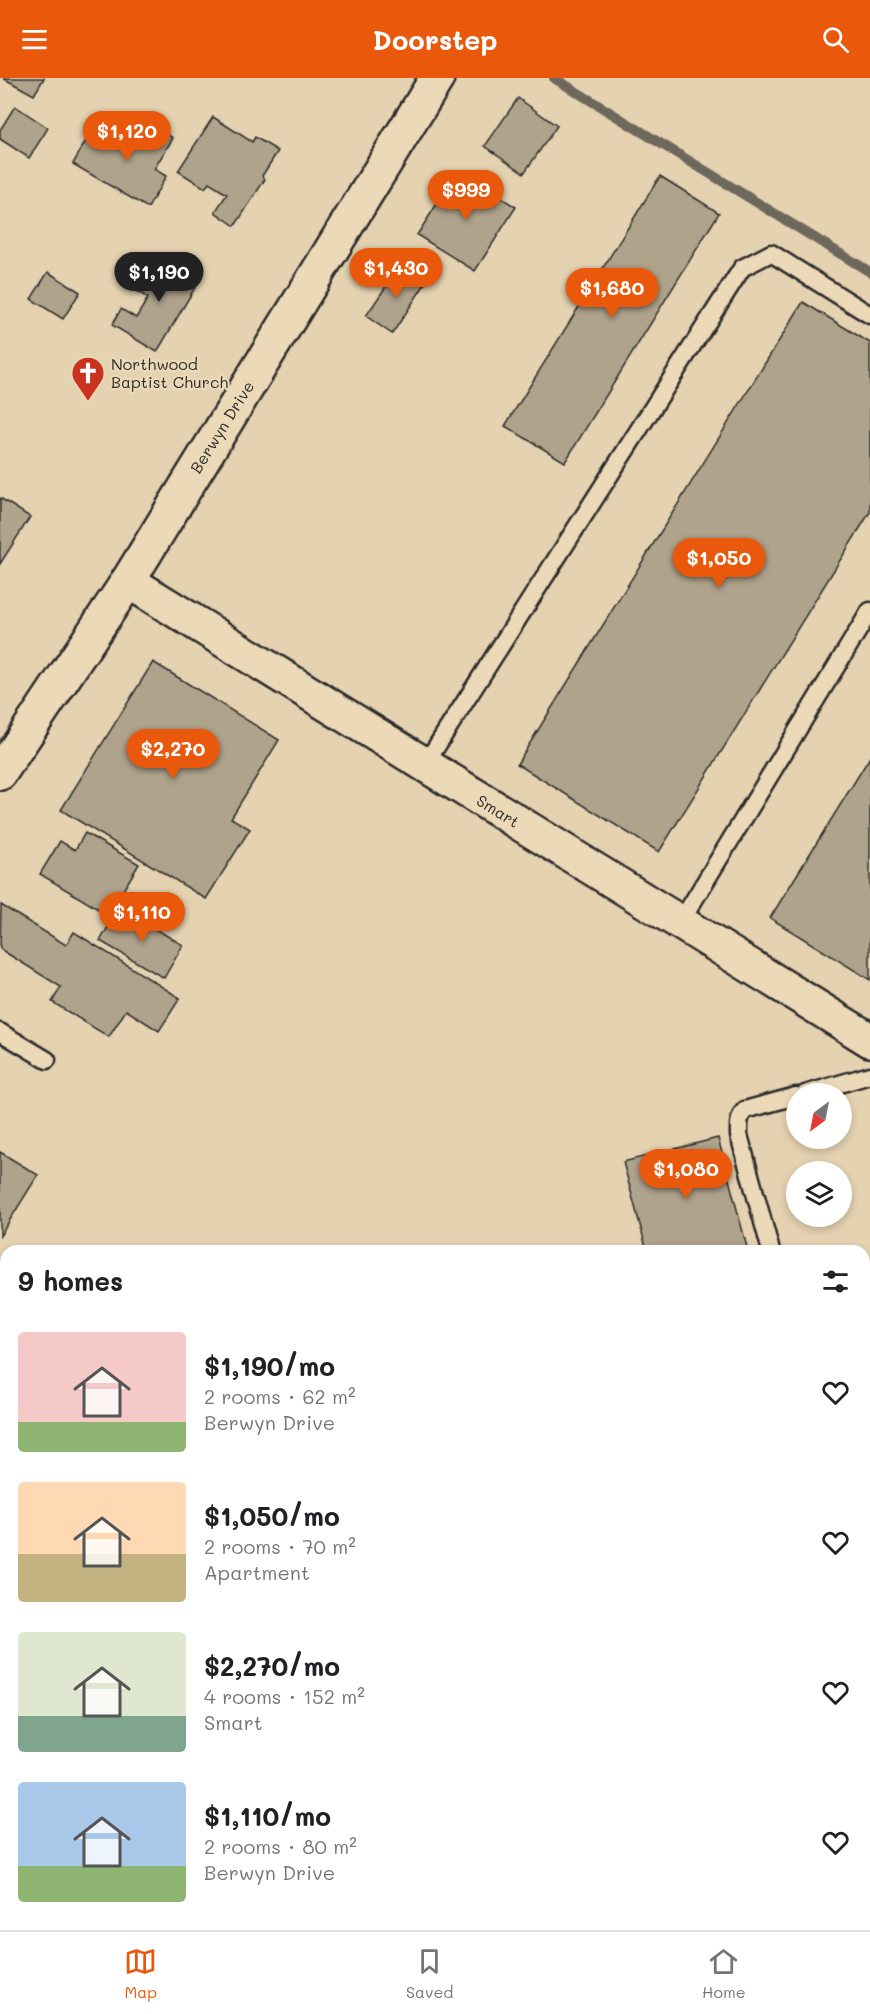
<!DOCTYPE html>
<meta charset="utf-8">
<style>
body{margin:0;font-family:Mali,sans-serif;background:#f2f2f2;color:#202124;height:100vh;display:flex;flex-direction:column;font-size:22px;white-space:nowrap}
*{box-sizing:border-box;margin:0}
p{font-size:20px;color:#757577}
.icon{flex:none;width:33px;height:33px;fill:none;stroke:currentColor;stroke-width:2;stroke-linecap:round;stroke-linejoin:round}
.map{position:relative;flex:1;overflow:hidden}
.drawer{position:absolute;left:0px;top:1167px;width:870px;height:686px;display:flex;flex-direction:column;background:#fff;border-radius:18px 18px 0 0;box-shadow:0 3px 9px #0003}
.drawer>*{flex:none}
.needle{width:39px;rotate:212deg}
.buttons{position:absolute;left:786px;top:1005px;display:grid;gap:12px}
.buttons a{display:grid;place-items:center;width:66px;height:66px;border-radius:50%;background:#fff;box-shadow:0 3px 9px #0003;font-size:30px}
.price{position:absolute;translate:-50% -51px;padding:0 14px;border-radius:21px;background:#ea580c;color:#fff;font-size:20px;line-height:39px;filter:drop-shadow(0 2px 3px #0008)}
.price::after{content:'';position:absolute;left:50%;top:36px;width:18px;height:14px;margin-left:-9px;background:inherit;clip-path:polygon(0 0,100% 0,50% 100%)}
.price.active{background:#222;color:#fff}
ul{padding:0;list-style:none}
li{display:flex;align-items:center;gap:18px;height:150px;padding:0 18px}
li span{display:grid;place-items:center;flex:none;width:168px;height:120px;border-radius:6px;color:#555}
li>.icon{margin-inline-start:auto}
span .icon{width:72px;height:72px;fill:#fffc;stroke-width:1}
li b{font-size:26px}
h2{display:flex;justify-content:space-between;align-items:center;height:72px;padding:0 18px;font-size:26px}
header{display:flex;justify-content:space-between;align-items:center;height:78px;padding:0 18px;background:#ea580c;color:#fff;font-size:27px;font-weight:700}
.tabs{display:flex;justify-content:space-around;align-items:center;height:84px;border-top:2px solid #e0e0e0;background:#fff;font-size:16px;color:#757577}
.tabs a{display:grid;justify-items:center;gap:3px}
.tabs .active{color:#ea580c}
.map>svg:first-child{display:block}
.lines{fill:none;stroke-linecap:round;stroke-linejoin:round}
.stream{stroke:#6e685c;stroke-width:10}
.building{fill:#b0a38c;stroke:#2b2b2b;stroke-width:1.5}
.lane-casing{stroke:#2b2b2b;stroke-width:21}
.street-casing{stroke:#2b2b2b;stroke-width:38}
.secondary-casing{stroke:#2b2b2b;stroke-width:38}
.lane{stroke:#ecd9b7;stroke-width:16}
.street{stroke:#ecd9b7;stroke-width:33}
.secondary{stroke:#ecd9b7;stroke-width:33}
.labels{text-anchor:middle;stroke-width:4.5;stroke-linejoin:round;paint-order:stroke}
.poi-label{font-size:16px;fill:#2b2b2b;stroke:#ecd9b7;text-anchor:start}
.street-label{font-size:16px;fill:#2b2b2b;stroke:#ecd9b7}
</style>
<header><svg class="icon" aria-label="menu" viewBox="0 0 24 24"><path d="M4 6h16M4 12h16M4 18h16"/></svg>Doorstep<svg class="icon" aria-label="search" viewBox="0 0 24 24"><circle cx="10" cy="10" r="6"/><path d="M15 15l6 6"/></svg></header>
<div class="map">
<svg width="870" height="1852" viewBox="0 0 870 1852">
<rect width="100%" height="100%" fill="#e4d2b1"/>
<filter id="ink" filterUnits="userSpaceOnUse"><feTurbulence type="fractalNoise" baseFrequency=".0167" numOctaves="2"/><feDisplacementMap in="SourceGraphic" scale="12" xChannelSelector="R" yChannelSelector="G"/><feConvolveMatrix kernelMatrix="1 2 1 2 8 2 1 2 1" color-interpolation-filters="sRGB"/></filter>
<g filter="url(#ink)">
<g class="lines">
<path class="stream" d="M 554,0 L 870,194"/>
</g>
<g class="building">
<path d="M 3,0 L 44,0 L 34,17 Z"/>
<path d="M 518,20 L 557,48 L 524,95 L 485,68 Z"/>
<path d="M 15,28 L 48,50 L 29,80 L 0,61 L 0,52 Z"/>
<path d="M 213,39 L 252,64 L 255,59 L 278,73 L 262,98 L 265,101 L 235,148 L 215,134 L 227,116 L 209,105 L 205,110 L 178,93 Z"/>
<path d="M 142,42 L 173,60 L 154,91 L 166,98 L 148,130 L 73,86 L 92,52 L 125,71 Z"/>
<path d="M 458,93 L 516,129 L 475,193 L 417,157 Z"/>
<path d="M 660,98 L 719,135 L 565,384 L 505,348 Z"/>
<path d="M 158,176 L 200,201 L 157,274 L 112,247 L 121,231 L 136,240 L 148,220 L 136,213 Z"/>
<path d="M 401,186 L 427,203 L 392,256 L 366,238 Z"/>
<path d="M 48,194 L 80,214 L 63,241 L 31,221 Z"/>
<path d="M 803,224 L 870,265 L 870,434 L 659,774 L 517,686 Z"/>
<path d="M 0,420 L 30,439 L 0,486 Z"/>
<path d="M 153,584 L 279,662 L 231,740 L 250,751 L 206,821 L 61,732 Z"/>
<path d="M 870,679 L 870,902 L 770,840 Z"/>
<path d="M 85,755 L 139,786 L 108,837 L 40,796 L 60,763 L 75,772 Z"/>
<path d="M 1,827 L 66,867 L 74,854 L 180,920 L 159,953 L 126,932 L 109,959 L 52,924 L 61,909 L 0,871 Z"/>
<path d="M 119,830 L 183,867 L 164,900 L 100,863 Z"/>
<path d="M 718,1060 L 748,1173 L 647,1173 L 623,1084 Z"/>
<path d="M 0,1074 L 38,1097 L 0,1158 Z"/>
<path d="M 864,1277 L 870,1299 L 870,1368 L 864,1370 Z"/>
<path d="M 73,1846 L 121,1846 L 118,1852 L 72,1852 L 70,1851 Z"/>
<path d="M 135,1846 L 199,1846 L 209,1852 L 141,1852 Z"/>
<path d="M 621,1846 L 665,1846 L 673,1852 L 617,1852 Z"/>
</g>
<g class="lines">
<g class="lane-casing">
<g id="lane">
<path d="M 424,688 L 742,190 L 771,175 L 870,237"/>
<path d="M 680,845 L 870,533"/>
<path d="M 0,954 L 47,982"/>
<path d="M 805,1016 L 870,997"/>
<path d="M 771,1173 L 739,1057 C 739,1047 738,1040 745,1032 L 796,1018"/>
<path d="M 864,1483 L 870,1487"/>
<path d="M 864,1570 L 870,1574"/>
</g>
</g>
<g class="street-casing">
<g id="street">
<path d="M 128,503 L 870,962"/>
<path d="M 0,695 L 128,503 L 437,0"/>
<path d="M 0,1605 L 6,1609"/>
<path d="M 393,1846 L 401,1852"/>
</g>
</g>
<g class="secondary-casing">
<g id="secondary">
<path d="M 864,1829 L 870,1819"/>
<path d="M 850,1852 L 853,1846"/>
</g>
</g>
<use href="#lane" class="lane"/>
<use href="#street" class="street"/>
<use href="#secondary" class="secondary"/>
</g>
</g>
<defs>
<g id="church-pin" transform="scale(1.725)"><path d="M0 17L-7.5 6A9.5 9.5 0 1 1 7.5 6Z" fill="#c8321e" stroke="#ecd9b7"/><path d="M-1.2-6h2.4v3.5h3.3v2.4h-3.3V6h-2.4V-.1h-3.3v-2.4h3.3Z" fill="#fff"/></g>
</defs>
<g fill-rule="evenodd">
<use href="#church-pin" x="88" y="295"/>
</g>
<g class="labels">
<g class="poi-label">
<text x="111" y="292">Northwood<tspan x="111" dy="18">Baptist Church</tspan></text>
</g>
<g class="street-label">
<text transform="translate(222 349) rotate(-58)" y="6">Berwyn Drive</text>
<text transform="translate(498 733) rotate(32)" y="6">Smart</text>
</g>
</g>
</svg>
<div class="buttons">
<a><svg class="needle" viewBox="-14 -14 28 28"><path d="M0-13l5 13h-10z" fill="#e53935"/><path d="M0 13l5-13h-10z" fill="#757577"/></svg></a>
<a><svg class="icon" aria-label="layers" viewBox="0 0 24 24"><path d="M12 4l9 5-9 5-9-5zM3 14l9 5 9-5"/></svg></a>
</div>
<b class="price" style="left:127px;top:84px">$1,120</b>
<b class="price" style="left:466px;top:143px">$999</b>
<b class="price" style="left:396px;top:221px">$1,430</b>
<b class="price active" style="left:159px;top:225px">$1,190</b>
<b class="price" style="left:612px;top:241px">$1,680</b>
<b class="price" style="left:719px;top:511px">$1,050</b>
<b class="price" style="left:173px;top:702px">$2,270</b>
<b class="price" style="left:142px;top:865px">$1,110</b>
<b class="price" style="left:686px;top:1122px">$1,080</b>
<section class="drawer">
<h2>9 homes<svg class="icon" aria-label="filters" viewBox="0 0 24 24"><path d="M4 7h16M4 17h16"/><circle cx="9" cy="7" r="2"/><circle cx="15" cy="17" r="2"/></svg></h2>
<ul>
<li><span style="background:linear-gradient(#f6c9c9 75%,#8fb573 0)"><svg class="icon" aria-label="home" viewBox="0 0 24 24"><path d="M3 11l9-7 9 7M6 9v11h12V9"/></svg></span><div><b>$1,190/mo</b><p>2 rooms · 62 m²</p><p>Berwyn Drive</p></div><svg class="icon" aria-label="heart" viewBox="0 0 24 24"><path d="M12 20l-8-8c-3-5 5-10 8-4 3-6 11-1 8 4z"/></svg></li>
<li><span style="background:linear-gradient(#ffd9b3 60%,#c2b280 0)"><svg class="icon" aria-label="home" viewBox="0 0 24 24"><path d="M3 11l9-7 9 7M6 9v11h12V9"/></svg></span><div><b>$1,050/mo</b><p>2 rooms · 70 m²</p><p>Apartment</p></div><svg class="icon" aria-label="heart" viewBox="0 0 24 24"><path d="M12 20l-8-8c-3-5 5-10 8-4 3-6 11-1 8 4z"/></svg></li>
<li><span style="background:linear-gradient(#dfe7d0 70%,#7fa58c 0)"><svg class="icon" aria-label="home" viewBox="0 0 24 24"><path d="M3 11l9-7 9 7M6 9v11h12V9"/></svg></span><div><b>$2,270/mo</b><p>4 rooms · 152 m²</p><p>Smart</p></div><svg class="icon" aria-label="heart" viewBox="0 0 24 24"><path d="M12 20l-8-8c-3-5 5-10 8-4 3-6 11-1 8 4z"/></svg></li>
<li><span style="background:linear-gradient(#a9c7e8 70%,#8fb573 0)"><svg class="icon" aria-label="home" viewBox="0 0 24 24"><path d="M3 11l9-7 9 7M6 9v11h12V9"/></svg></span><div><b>$1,110/mo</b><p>2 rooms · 80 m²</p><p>Berwyn Drive</p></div><svg class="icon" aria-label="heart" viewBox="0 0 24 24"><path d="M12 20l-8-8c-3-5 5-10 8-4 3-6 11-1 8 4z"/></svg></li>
</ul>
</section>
</div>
<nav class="tabs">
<a class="active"><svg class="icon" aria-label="map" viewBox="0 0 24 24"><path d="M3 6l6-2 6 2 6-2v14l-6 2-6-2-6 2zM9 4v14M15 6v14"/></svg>Map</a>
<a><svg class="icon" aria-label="saved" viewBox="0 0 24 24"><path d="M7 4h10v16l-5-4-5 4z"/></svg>Saved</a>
<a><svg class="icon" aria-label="home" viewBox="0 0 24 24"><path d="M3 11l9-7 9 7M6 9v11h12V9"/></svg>Home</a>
</nav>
